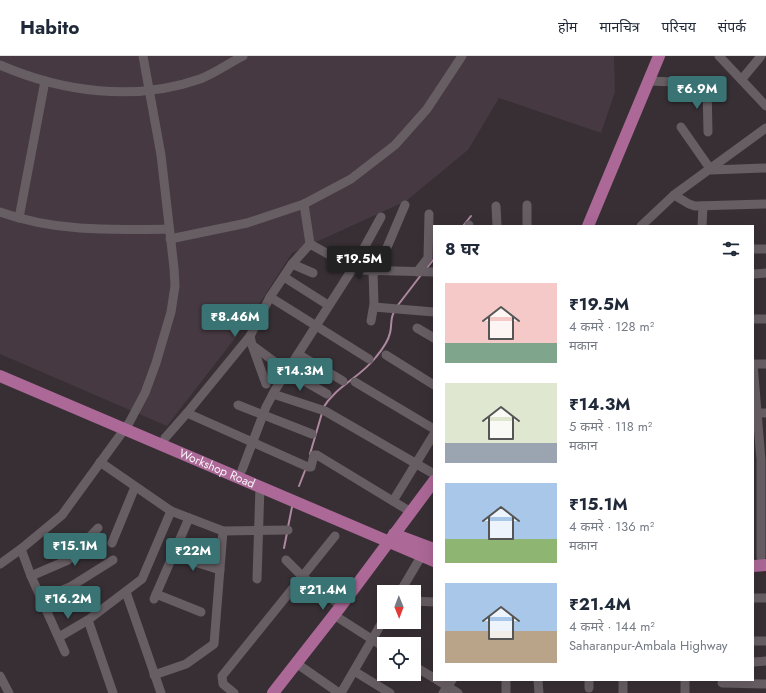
<!DOCTYPE html>
<html lang="hi">
<meta charset="utf-8">
<style>
body{margin:0;font-family:Jost,"Noto Sans Devanagari",sans-serif;background:#f2f2f3;color:#1f2937;height:100vh;display:flex;flex-direction:column;font-size:15px;white-space:nowrap}
*{box-sizing:border-box;margin:0}
p{font-size:13px;color:#747a83}
.icon{flex:none;width:22px;height:22px;fill:none;stroke:currentColor;stroke-width:2;stroke-linecap:round;stroke-linejoin:round}
.map{position:relative;flex:1;overflow:hidden}
.sheet{position:absolute;left:433px;top:169px;width:321px;height:456px;display:flex;flex-direction:column;background:#fff;border-radius:0px;box-shadow:0 4px 16px #0002}
.sheet>*{flex:none}
.needle{width:26px;rotate:179deg}
.controls{position:absolute;left:377px;top:529px;display:grid;gap:8px}
.controls a{display:grid;place-items:center;width:44px;height:44px;border-radius:0px;background:#fff;box-shadow:0 4px 16px #0002;font-size:20px}
.price{position:absolute;translate:-50% -34px;padding:0 9px;border-radius:4px;background:#397374;color:#fff;font-size:13px;line-height:26px;filter:drop-shadow(0 1px 2px #0008)}
.price::after{content:'';position:absolute;left:50%;top:24px;width:12px;height:9px;margin-left:-6px;background:inherit;clip-path:polygon(0 0,100% 0,50% 100%)}
.price.current{background:#222;color:#fff}
ul{padding:0;list-style:none}
li{display:flex;align-items:center;gap:12px;height:100px;padding:0 12px}
li span{display:grid;place-items:center;flex:none;width:112px;height:80px;border-radius:0px;color:#555}
li>.icon{margin-inline-start:auto}
span .icon{width:48px;height:48px;fill:#fffc;stroke-width:1}
li b{font-size:17px}
h2{display:flex;justify-content:space-between;align-items:center;height:48px;padding:0 12px;font-size:17px}
header{display:flex;align-items:center;gap:24px;box-sizing:border-box;height:56px;padding:0 20px;background:#fff;border-bottom:1px solid #e0e1e3}
header strong{font-size:19px}
nav{display:flex;gap:22px;margin-inline-start:auto;font-size:14px}
.map>svg:first-child{display:block}
.built{fill:#463941}
.lines{fill:none;stroke-linecap:round;stroke-linejoin:round}
.stream{stroke:#ae88a1;stroke-width:2}
.minor{stroke:#675e64;stroke-width:9}
.major{stroke:#ac6897;stroke-width:12}
.labels{text-anchor:middle;stroke-width:4;stroke-linejoin:round;paint-order:stroke}
.street-label{font-size:12px;fill:#f7f2f5;stroke:#1c181a}
</style>
<header>
<strong>Habito</strong>
<nav><a>होम</a><a>मानचित्र</a><a>परिचय</a><a>संपर्क</a></nav>
</header>
<div class="map">
<svg width="766" height="637" viewBox="0 0 766 637">
<rect width="100%" height="100%" fill="#372f34"/>
<path class="built" d="M 0,0 L 614,0 L 615,36 L 601,77 L 499,42 L 468,94 L 406,145 L 292,197 L 249,264 L 167,370 L 0,298 Z"/>
<g class="lines">
<g class="stream">
<path d="M 463,170 L 471,160"/>
<path d="M 426,213 L 434,203"/>
<path d="M 398,249 L 421,219"/>
<path d="M 323,352 C 336,330 361,321 376,301 C 381,295 388,286 390,277 C 392,270 390,263 394,256"/>
<path d="M 310,398 L 322,357"/>
<path d="M 299,430 L 306,412"/>
<path d="M 288,471 L 292,451"/>
<path d="M 284,492 L 287,477"/>
</g>
<g class="minor">
<path d="M 719,0 L 766,50"/>
<path d="M 0,9 C 62,36 135,46 200,23 C 215,17 229,7 243,0"/>
<path d="M 742,23 L 761,0"/>
<path d="M 648,25 L 702,27 L 707,29 L 708,76"/>
<path d="M 681,71 L 711,114 L 766,112"/>
<path d="M 674,139 L 689,148 L 695,150 L 766,148"/>
<path d="M 304,148 L 310,188"/>
<path d="M 496,150 L 497,170"/>
<path d="M 0,156 C 55,176 111,174 169,173"/>
<path d="M 19,162 L 45,25"/>
<path d="M 469,169 L 469,170"/>
<path d="M 527,170 L 527,149"/>
<path d="M 641,170 L 674,139 L 766,72"/>
<path d="M 702,170 L 703,150"/>
<path d="M 170,183 L 247,167 L 304,148 L 351,123 L 395,89 L 427,53 L 462,0"/>
<path d="M 310,188 L 353,212 L 358,214 L 434,216"/>
<path d="M 753,193 L 766,193"/>
<path d="M 292,208 L 313,217"/>
<path d="M 377,215 L 405,149"/>
<path d="M 417,216 L 428,202 L 429,158"/>
<path d="M 753,218 L 766,217"/>
<path d="M 284,221 L 328,249"/>
<path d="M 270,241 L 369,303"/>
<path d="M 374,251 L 434,256"/>
<path d="M 753,263 L 766,263"/>
<path d="M 371,265 L 374,248 L 373,215"/>
<path d="M 417,272 L 434,282"/>
<path d="M 250,280 L 252,289 L 287,315 L 327,338"/>
<path d="M 252,289 L 266,328"/>
<path d="M 298,298 L 343,325"/>
<path d="M 386,299 L 434,329"/>
<path d="M 753,308 L 761,404 L 761,501"/>
<path d="M 753,308 L 766,308"/>
<path d="M 355,326 L 434,373"/>
<path d="M 273,338 L 325,355 L 434,418"/>
<path d="M 238,349 L 312,378"/>
<path d="M 187,357 L 308,411 L 311,411 L 314,399 L 317,399 L 411,456"/>
<path d="M 753,357 L 766,357"/>
<path d="M 165,382 L 187,357 L 250,280 L 270,241 L 292,208 L 310,188"/>
<path d="M 100,406 L 171,455 L 223,475 L 288,474"/>
<path d="M 242,414 L 266,351 L 275,334 L 353,212 L 381,161"/>
<path d="M 393,445 L 434,378"/>
<path d="M 112,487 L 135,431"/>
<path d="M 21,493 L 31,520 L 65,596"/>
<path d="M 173,499 L 220,514"/>
<path d="M 286,504 L 302,520 L 341,550"/>
<path d="M 0,508 L 21,493 L 62,459 L 129,367 L 145,337 L 156,307 L 171,256 L 175,230 L 174,212 L 161,99 L 143,0"/>
<path d="M 31,520 L 68,504 L 98,472"/>
<path d="M 257,523 L 260,430"/>
<path d="M 126,536 L 161,637"/>
<path d="M 400,536 L 422,499"/>
<path d="M 156,538 L 201,556"/>
<path d="M 753,542 L 766,542"/>
<path d="M 41,543 L 70,531 L 113,504"/>
<path d="M 154,543 L 189,462"/>
<path d="M 414,545 L 434,546"/>
<path d="M 334,559 L 384,591"/>
<path d="M 59,581 L 88,564"/>
<path d="M 753,585 L 766,585"/>
<path d="M 753,606 L 766,605"/>
<path d="M 296,607 L 339,637"/>
<path d="M 414,610 L 434,622"/>
<path d="M 354,615 L 390,637"/>
<path d="M 154,619 L 186,608 L 214,588 L 223,475"/>
<path d="M 0,620 L 9,637"/>
<path d="M 437,624 L 458,637"/>
<path d="M 506,624 L 506,637"/>
<path d="M 538,624 L 539,637"/>
<path d="M 589,624 L 589,632"/>
<path d="M 623,624 L 623,637"/>
<path d="M 685,624 L 685,637"/>
<path d="M 722,627 L 766,628"/>
<path d="M 113,637 L 88,564 L 142,523 L 171,455"/>
<path d="M 234,637 L 223,628 L 222,620 L 335,480"/>
<path d="M 341,637 L 384,563"/>
<path d="M 443,637 L 452,624"/>
</g>
<g class="major">
<path d="M 588,170 L 659,0"/>
<path id="s1" d="M 0,320 L 434,505"/>
<path d="M 394,478 L 434,493"/>
<path d="M 753,510 L 766,509"/>
<path d="M 273,637 L 341,550 L 434,425"/>
</g>
</g>
<g class="labels">
<g class="street-label">
<text dy="4" stroke="none"><textPath href="#s1" startOffset="236">Workshop Road</textPath></text>
</g>
</g>
</svg>
<div class="controls">
<a><svg class="needle" viewBox="-14 -14 28 28"><path d="M0-13l5 13h-10z" fill="#e53935"/><path d="M0 13l5-13h-10z" fill="#747a83"/></svg></a>
<a><svg class="icon" aria-label="locate" viewBox="0 0 24 24"><circle cx="12" cy="12" r="6"/><path d="M12 2v4M12 18v4M2 12h4M18 12h4"/></svg></a>
</div>
<b class="price" style="left:697px;top:54px">₹6.9M</b>
<b class="price current" style="left:359px;top:224px">₹19.5M</b>
<b class="price" style="left:235px;top:282px">₹8.46M</b>
<b class="price" style="left:300px;top:336px">₹14.3M</b>
<b class="price" style="left:75px;top:511px">₹15.1M</b>
<b class="price" style="left:193px;top:516px">₹22M</b>
<b class="price" style="left:323px;top:555px">₹21.4M</b>
<b class="price" style="left:68px;top:564px">₹16.2M</b>
<section class="sheet">
<h2>8 घर<svg class="icon" aria-label="filters" viewBox="0 0 24 24"><path d="M4 7h16M4 17h16"/><circle cx="9" cy="7" r="2"/><circle cx="15" cy="17" r="2"/></svg></h2>
<ul>
<li><span style="background:linear-gradient(#f6c9c9 75%,#7fa58c 0)"><svg class="icon" aria-label="home" viewBox="0 0 24 24"><path d="M3 11l9-7 9 7M6 9v11h12V9"/></svg></span><div><b>₹19.5M</b><p>4 कमरे · 128 m²</p><p>मकान</p></div></li>
<li><span style="background:linear-gradient(#dfe7d0 75%,#9aa5b1 0)"><svg class="icon" aria-label="home" viewBox="0 0 24 24"><path d="M3 11l9-7 9 7M6 9v11h12V9"/></svg></span><div><b>₹14.3M</b><p>5 कमरे · 118 m²</p><p>मकान</p></div></li>
<li><span style="background:linear-gradient(#a9c7e8 70%,#8fb573 0)"><svg class="icon" aria-label="home" viewBox="0 0 24 24"><path d="M3 11l9-7 9 7M6 9v11h12V9"/></svg></span><div><b>₹15.1M</b><p>4 कमरे · 136 m²</p><p>मकान</p></div></li>
<li><span style="background:linear-gradient(#a9c7e8 60%,#b9a48a 0)"><svg class="icon" aria-label="home" viewBox="0 0 24 24"><path d="M3 11l9-7 9 7M6 9v11h12V9"/></svg></span><div><b>₹21.4M</b><p>4 कमरे · 144 m²</p><p>Saharanpur-Ambala Highway</p></div></li>
</ul>
</section>
</div>
